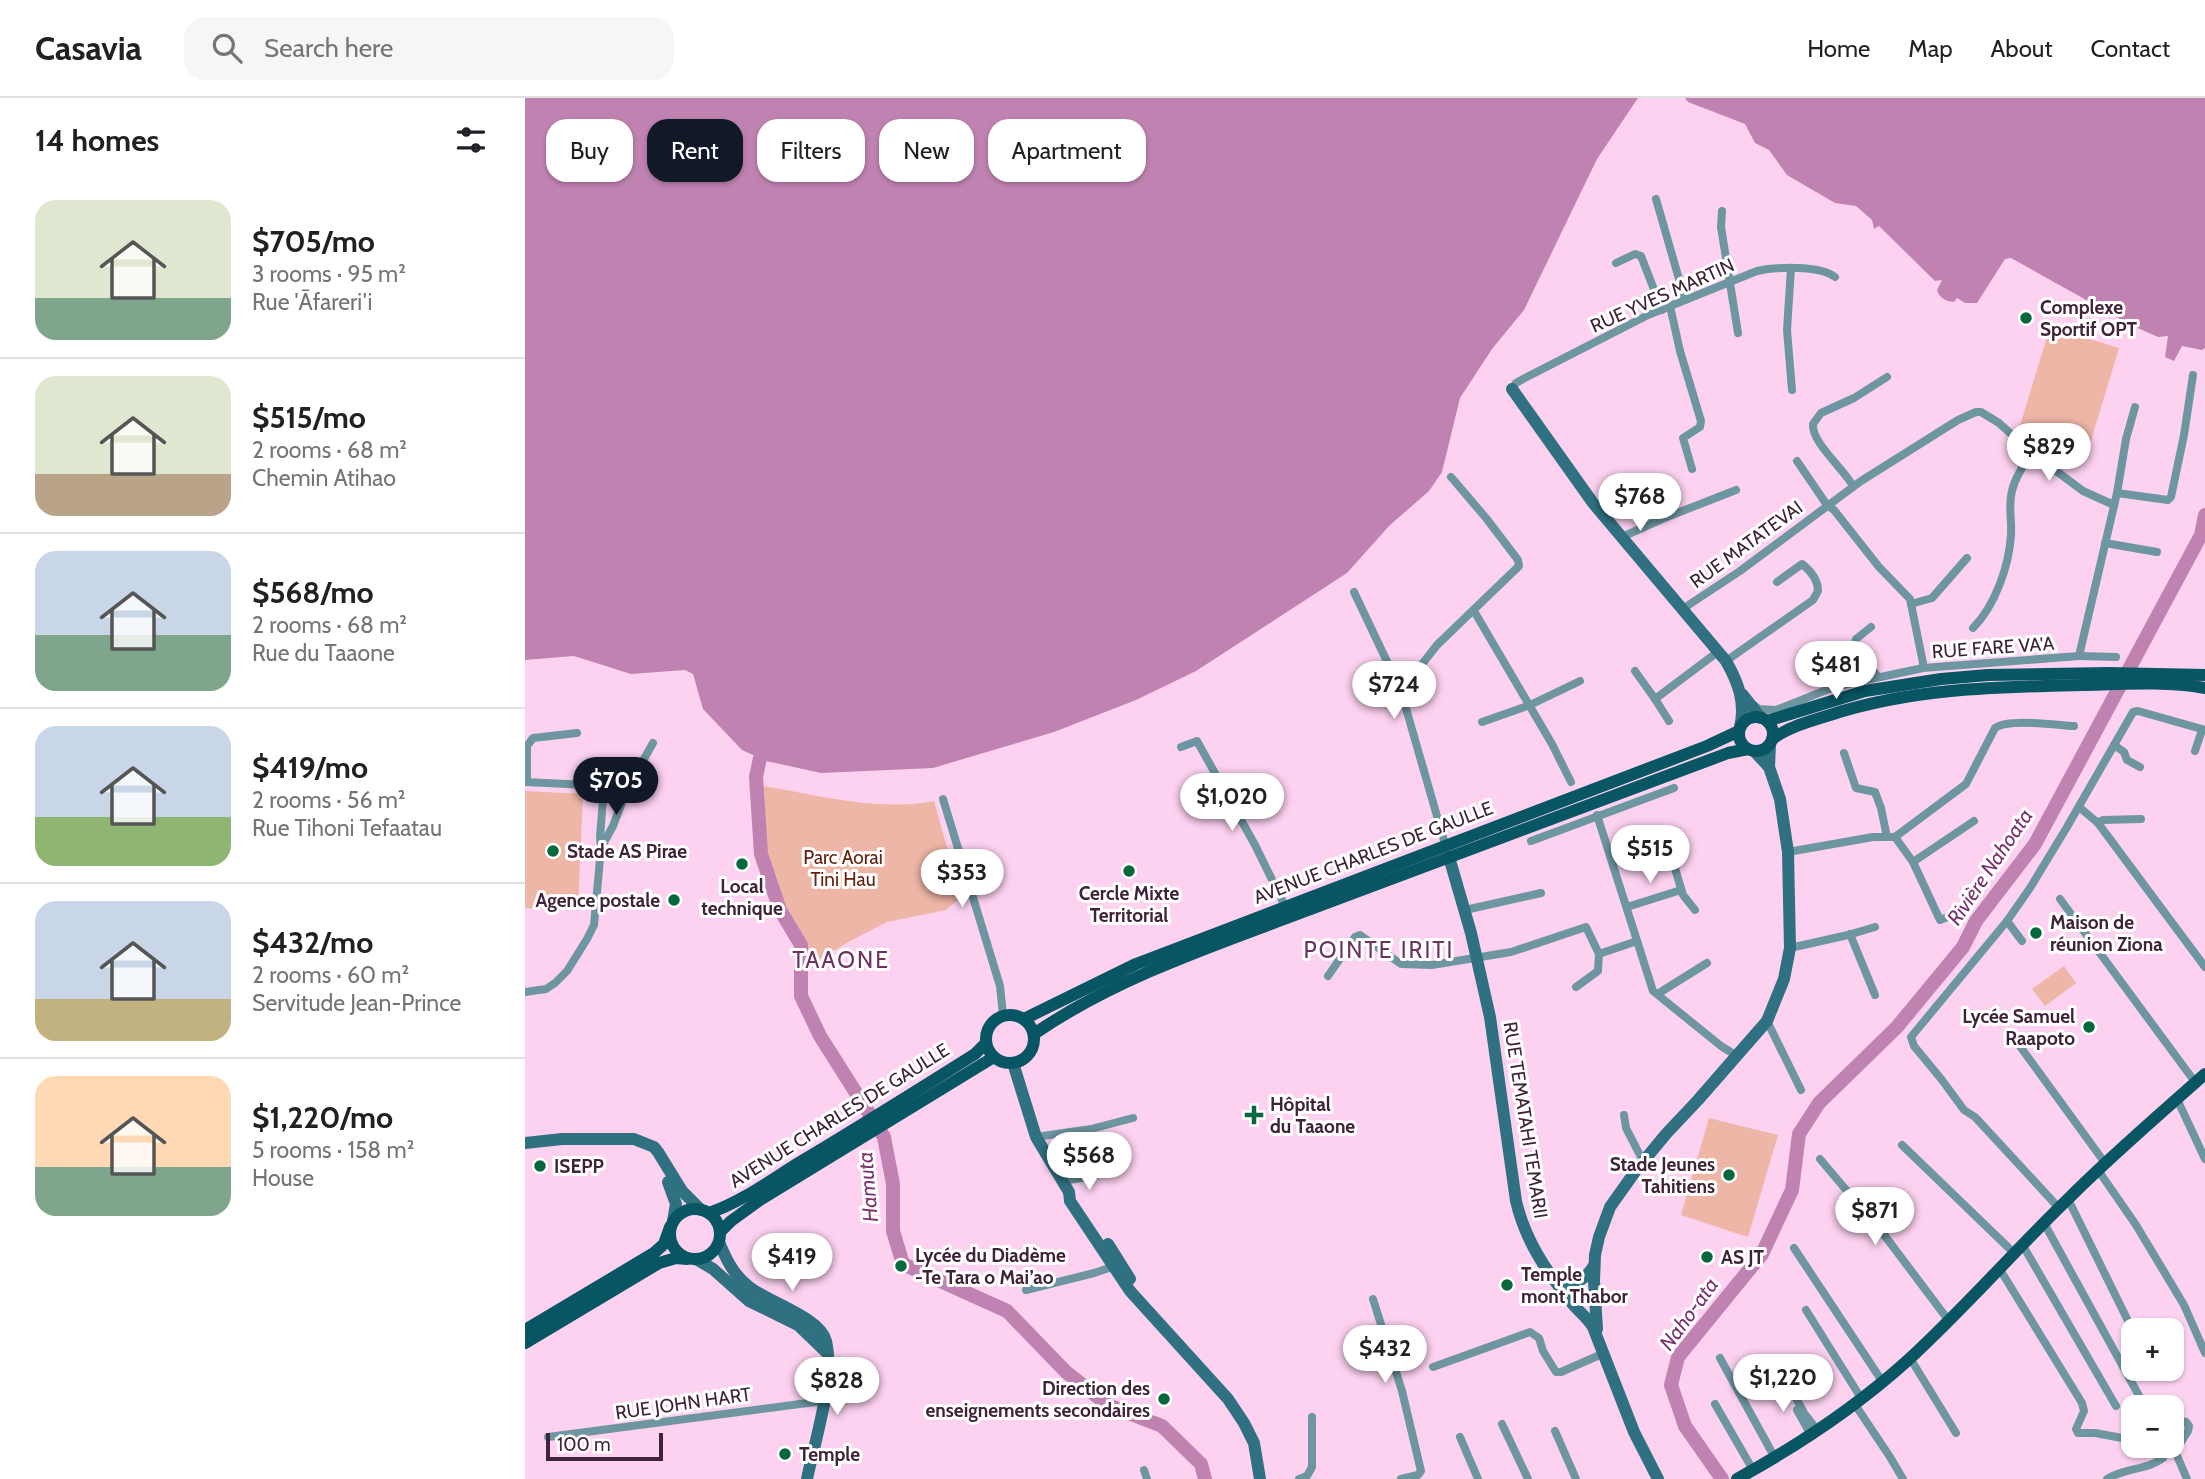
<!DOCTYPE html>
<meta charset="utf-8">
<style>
body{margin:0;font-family:Cabin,sans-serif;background:#f6f6f6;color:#202124;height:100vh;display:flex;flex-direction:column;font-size:26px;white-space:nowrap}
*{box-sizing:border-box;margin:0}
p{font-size:23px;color:#757577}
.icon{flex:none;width:38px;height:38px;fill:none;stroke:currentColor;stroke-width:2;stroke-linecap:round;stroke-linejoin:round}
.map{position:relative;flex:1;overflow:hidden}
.sheet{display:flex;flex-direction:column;background:#fff;width:525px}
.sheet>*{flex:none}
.hud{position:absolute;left:21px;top:21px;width:665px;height:63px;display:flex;gap:14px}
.buttons{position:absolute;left:1596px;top:1220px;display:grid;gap:14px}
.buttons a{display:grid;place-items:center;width:63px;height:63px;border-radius:14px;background:#fff;box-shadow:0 2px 5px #0004;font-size:35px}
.scale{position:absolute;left:21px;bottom:18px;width:117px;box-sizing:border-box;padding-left:7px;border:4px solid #3f2439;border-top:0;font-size:19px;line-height:24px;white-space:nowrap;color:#3f2439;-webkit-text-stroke:5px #fff;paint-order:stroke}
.price{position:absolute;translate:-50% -60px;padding:0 16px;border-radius:24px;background:#fff;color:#222;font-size:23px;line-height:46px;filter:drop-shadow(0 2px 4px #0008)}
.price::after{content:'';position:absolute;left:50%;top:42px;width:21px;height:16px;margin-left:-10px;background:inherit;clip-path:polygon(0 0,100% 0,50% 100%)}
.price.on{background:#111827;color:#fff}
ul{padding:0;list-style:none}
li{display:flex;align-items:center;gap:21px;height:175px;padding:0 35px}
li+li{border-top:2px solid #e0e0e0}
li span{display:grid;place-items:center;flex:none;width:196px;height:140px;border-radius:21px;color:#555}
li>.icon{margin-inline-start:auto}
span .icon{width:84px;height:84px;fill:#fffc;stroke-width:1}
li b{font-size:30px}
h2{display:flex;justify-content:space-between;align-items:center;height:84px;padding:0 35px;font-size:30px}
.chip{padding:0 24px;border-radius:21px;background:#fff;box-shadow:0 2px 5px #0004;font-size:24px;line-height:63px}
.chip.on{background:#111827;color:#fff}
header{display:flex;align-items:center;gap:42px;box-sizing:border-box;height:98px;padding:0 35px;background:#fff;border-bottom:2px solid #e0e0e0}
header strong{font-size:33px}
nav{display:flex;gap:38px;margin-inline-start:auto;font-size:24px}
.search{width:490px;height:63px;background:#f6f6f6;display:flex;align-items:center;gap:18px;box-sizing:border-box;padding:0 24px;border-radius:21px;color:#757577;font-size:26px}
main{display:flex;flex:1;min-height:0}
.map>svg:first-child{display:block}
.green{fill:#eeb6a6}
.water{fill:#c083b1}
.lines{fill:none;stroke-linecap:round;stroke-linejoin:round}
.river{stroke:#c083b1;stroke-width:14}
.street{stroke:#6e96a1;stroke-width:8}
.secondary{stroke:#2f7181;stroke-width:12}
.primary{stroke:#085564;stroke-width:12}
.poi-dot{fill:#06683c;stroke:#fff;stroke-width:2.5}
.labels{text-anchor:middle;stroke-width:6;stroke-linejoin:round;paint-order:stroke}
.street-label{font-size:19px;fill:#3f2439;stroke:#fff}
.poi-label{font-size:19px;font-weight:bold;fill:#3f2439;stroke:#fff;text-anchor:start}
.park-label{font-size:19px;fill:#62200d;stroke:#fff}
.water-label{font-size:21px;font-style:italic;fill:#7b326d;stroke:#fff}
.quarter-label{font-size:23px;letter-spacing:2px;fill:#6d3261;stroke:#fff}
</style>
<header>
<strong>Casavia</strong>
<div class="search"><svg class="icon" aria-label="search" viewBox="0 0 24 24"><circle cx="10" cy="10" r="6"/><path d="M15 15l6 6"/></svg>Search here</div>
<nav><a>Home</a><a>Map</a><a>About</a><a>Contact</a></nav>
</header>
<main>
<section class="sheet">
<h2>14 homes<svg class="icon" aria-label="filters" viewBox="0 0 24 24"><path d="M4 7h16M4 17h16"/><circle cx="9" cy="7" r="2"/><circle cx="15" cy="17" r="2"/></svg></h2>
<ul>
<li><span style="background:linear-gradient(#dfe7d0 70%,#7fa58c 0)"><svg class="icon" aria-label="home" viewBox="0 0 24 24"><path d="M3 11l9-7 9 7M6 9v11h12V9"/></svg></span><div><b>$705/mo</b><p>3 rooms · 95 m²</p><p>Rue 'Āfareri'i</p></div></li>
<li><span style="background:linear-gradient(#dfe7d0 70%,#b9a48a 0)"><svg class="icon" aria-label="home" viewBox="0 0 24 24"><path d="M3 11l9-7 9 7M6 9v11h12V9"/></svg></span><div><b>$515/mo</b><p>2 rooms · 68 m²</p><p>Chemin Atihao</p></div></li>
<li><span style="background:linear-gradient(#c9d6e8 60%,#7fa58c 0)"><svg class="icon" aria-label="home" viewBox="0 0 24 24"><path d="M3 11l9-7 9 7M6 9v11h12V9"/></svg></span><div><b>$568/mo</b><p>2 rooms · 68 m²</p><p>Rue du Taaone</p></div></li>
<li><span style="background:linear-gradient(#c9d6e8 65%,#8fb573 0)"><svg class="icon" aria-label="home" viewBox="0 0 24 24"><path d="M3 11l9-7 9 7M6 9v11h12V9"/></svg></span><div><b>$419/mo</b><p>2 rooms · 56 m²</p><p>Rue Tihoni Tefaatau</p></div></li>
<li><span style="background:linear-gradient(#c9d6e8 70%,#c2b280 0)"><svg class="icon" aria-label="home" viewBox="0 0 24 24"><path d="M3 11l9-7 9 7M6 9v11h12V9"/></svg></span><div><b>$432/mo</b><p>2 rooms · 60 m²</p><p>Servitude Jean-Prince</p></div></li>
<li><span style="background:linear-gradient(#ffd9b3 65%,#7fa58c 0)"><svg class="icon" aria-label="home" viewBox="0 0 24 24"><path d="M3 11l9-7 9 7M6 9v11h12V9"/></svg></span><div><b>$1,220/mo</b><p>5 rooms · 158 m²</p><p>House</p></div></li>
</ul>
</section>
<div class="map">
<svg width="1680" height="1381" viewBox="0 0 1680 1381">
<rect width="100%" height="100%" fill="#fdd2f1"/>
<g class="green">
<path d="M 1525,229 L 1594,250 L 1562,356 L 1493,334 Z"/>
<path d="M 238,688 C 293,697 353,714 409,703 L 436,799 L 421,812 L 362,824 L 325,843 L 284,868 L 235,743 Z"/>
<path d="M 0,693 L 58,696 L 53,812 L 0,810 Z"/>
<path d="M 1539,868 L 1551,885 L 1520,908 L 1507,891 Z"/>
<path d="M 1184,1020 L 1253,1037 L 1223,1139 L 1156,1117 Z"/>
</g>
<g class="water">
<path d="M 0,0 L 1113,0 L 1072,61 L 999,212 L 967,251 L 935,300 L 917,374 L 904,393 L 864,428 L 822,475 L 671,573 L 611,602 L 529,634 L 408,670 L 296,675 L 241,663 L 217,652 L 178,611 L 168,576 L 160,572 L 106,576 L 49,558 L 0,562 Z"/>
<path d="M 1160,0 L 1680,0 L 1680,250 L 1677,252 L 1657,248 L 1649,263 L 1640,259 L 1643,238 L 1633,239 L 1606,227 L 1486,160 L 1480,161 L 1452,205 L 1440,205 L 1432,200 L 1429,204 C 1421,203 1415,201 1412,192 L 1417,182 L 1410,183 L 1354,128 L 1349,131 L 1347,122 L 1331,108 L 1310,105 L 1262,77 L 1244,52 L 1230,45 L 1220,26 L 1163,4 Z"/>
</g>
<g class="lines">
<g class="river">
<path d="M 235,660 L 231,679 L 236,756 L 255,812 L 276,847 L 276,898 L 295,938 L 359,1039 L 368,1086 L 368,1133 L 378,1166 L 482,1213 L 541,1274 L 583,1307 L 637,1328 L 676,1366 L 680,1381"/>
<path d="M 1197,1381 L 1160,1328 L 1146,1287 L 1153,1259 L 1237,1156 L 1267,1092 L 1274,1036 L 1294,1005 L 1372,929 L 1438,849 L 1451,823 L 1510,746 L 1676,437 L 1680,417"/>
</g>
<g class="street">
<path d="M 1131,101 L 1160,202"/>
<path d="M 1197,113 L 1196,129 L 1213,235"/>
<path d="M 1091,165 L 1110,156 L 1116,158 L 1137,212"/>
<path d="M 1266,170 L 1262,232 L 1267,292"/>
<path d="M 1145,208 L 1155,253 L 1176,323 L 1175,329 L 1158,340 L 1167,371"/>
<path d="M 987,291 L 991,285 L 998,281 L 1123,217 L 1232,173 C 1250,169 1295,167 1310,179"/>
<path d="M 1272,363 L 1302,407 L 1309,412 L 1354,469 L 1385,501 L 1398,565"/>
<path d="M 1328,388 C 1319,371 1286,344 1288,326 L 1296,315 L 1329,300 L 1362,279"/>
<path d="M 1592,395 L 1643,402 L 1646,399 L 1659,337 L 1668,277"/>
<path d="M 1097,439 L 1137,421 L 1211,392"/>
<path d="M 1580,445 L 1632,454"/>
<path d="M 829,494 L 876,593 L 920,746"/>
<path d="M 1386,506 L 1407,500 L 1442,460"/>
<path d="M 1159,510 L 1215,473 L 1336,383 L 1433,322 L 1451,314 L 1456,314 L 1474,325 L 1507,355 L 1558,393 L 1589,407"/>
<path d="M 949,513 L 1027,646 L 1046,684"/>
<path d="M 1346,529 L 1331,541 L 1330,547 L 1353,579"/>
<path d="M 1448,530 C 1470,508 1484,468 1486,437 C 1487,422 1483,407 1487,393 C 1490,379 1499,367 1507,355"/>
<path d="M 1554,558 L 1591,559"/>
<path d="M 1201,563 L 1288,502 L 1293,493 C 1293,481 1286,473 1277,466 L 1252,484"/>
<path d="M 1110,573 L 1130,601 L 1194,553"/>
<path d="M 876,593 L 912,547 L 994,468 L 993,462 L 961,420 L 926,379"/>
<path d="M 1130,601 L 1144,623"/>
<path d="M 1229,607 L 1234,611 L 1251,612 L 1309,589 L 1398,570 L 1554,558 L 1592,395 L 1601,341 L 1610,309"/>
<path d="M 957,624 L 1005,607 L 1055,583"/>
<path d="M 1589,647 L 1599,654 L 1602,662 L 1615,669"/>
<path d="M 656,649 L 672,643 L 730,747 L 760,808"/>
<path d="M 1670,653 L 1677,632"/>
<path d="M 1319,655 L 1331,690 L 1350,694 L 1356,710 L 1362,739"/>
<path d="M 0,684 L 104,689"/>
<path d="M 2,684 L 2,648 L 8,640 L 52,635"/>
<path d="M 418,701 L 475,888 L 478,917"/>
<path d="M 1554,709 L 1573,725 L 1680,869"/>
<path d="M 1072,717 L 1128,893 L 1196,948 L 1212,958"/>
<path d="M 1573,725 L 1578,722 L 1616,721"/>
<path d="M 1370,739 L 1388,764 L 1415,822 L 1441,812"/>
<path d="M 1006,743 L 1149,690"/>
<path d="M 76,750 L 75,739 L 79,688"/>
<path d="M 1263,754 L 1348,739 L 1370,739 L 1441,686 L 1470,630 C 1483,620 1531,627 1549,628"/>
<path d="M 1388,764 L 1449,723"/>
<path d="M 1149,767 L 1158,797 L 1170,812"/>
<path d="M 1535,801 L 1670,984"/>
<path d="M 1102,809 L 1156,792"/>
<path d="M 940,812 L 1016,795"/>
<path d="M 1482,823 L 1497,843"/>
<path d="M 1325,836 L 1350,897"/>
<path d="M 1265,850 L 1323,837 L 1350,829"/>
<path d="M 803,878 L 830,839 L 835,837 L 876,866 L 907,867 L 986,854 L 1061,829 L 1074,856"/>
<path d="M 1051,889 L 1073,873 L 1074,856 L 1112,843"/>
<path d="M 0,894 L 21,891 L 30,885 L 42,873 L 62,841 L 69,827 L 76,750 L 88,728 L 102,691 L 128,645"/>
<path d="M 1134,895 L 1182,865"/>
<path d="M 1242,923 L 1276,992"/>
<path d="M 1486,936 L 1580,1065"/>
<path d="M 1652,1001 L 1680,1061"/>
<path d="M 1099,1017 L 1101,1030 L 1118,1063"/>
<path d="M 511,1039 L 566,1031 L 608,1020"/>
<path d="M 1377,1047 L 1489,1155"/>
<path d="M 1295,1061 L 1360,1138 L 1424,1223"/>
<path d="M 1573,1072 L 1611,1127 L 1659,1207 L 1680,1255"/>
<path d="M 537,1083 L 570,1078 L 576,1072"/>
<path d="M 1543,1101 L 1608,1233"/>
<path d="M 1534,1110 L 1450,1019 L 1439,1012 L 1417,982 L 1389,948 L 1386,939 L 1482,823 L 1505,790 L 1542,729 L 1608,614 L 1613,613 L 1680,632"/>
<path d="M 1519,1125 L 1618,1305 L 1622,1309"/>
<path d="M 1497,1146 L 1591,1308"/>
<path d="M 1269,1150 L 1357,1283"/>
<path d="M 1474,1170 L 1557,1305 L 1559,1313 L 1551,1331 L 1553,1335 L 1570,1335 L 1608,1342"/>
<path d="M 501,1192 L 569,1175 L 590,1168"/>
<path d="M 848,1201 L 877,1293 L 896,1373 L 893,1377 L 876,1381"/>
<path d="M 1281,1212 L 1336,1300"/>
<path d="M 1195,1260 L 1250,1360"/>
<path d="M 1385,1260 L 1431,1335"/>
<path d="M 908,1269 L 1005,1234 L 1014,1240 L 1018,1253 L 1031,1274 L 1036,1274 L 1077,1256"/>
<path d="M 1628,1270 L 1630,1274"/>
<path d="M 1259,1278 L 1279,1315 L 1292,1332"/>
<path d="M 1329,1305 L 1365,1359 L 1378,1381"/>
<path d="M 1190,1306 L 1228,1372"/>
<path d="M 1272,1312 L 1286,1337"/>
<path d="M 1647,1321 L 1661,1324 L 1664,1328 L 1663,1333 L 1650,1353 L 1662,1381"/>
<path d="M 977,1326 L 1003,1381"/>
<path d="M 1030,1333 L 1051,1381"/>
<path d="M 23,1339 L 298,1303"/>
<path d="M 935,1339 L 953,1381"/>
<path d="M 619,1372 L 622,1381"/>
<path d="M 774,1381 L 782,1378 L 787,1369 L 787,1319"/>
<path d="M 1582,1381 C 1599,1370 1623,1372 1638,1360 L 1636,1350 L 1627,1348"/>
</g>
<g class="secondary">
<path d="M 987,291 L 1068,405 L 1201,563 C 1213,584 1221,605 1215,629"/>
<path d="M 1217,596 L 1236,620"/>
<path d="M 1229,653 L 1244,669"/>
<path d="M 924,759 L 946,835 L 965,919 L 991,1103 C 1000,1142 1021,1173 1046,1204 C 1053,1213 1062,1219 1068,1229 L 1109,1334 L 1133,1381"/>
<path d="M 488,965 L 511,1039 L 544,1094 L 545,1103 L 605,1193 L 703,1301 L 719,1325 L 729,1345 L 735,1381"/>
<path d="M 0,1045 L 37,1041 L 109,1041 L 129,1049 L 133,1054 L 157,1093 L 176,1112"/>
<path d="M 143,1084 L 151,1106 L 148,1123"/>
<path d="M 194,1144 C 201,1161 208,1176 223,1188 C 242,1204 295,1219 301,1243 C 310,1282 290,1342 282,1381"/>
<path d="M 583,1146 L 605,1181"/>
<path d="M 171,1161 L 188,1171 L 224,1203 L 273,1227 L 302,1255"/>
<path d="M 1030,1181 C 1049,1189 1058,1184 1069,1168"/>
<path d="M 1072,1231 L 1069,1183 L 1070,1157 L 1074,1139 L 1085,1109 L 1112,1071 L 1141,1036 L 1173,1002 L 1242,923 L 1259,881 L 1265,850 L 1263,754 L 1255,701 L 1244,669 L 1245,646"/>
</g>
<g class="primary">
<circle cx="1231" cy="636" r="17"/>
<path d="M 1242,623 L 1340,593 L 1416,581 L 1463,577 L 1583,575 L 1680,577"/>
<path d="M 1247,641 C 1264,629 1285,623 1305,617 C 1388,590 1472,589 1558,587 C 1598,586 1640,583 1680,590"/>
<circle cx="485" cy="941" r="24"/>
<path d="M 499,921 L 611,866 L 1182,648 L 1214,633"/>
<path d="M 509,936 C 593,878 699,844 794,808 C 930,756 1067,707 1203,655 L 1223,651"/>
<circle cx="170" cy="1136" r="25"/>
<path d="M 184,1115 C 217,1104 247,1081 277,1063 C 335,1028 393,992 450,956 L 461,945"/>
<path d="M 195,1134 L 206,1123 L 235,1102 L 469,959"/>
<path d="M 0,1232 L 129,1155 L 139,1146 L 145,1129"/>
<path d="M 0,1245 L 134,1165 L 151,1160 L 162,1161"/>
<path d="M 1212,1381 C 1272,1348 1331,1309 1382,1263 C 1438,1212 1488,1154 1543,1101 C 1587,1057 1634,1017 1680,976"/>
</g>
</g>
<g class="poi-dot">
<circle cx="1501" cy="220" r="7"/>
<circle cx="28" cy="753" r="7"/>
<circle cx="217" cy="766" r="7"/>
<circle cx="604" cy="773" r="7"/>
<circle cx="149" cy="802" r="7"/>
<circle cx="1511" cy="835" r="7"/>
<circle cx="1564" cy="929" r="7"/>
<path d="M725.5 1006.5h7v7h7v7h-7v7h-7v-7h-7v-7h7z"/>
<circle cx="15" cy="1068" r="7"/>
<circle cx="1204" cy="1077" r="7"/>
<circle cx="1182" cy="1159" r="7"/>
<circle cx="376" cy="1168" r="7"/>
<circle cx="982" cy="1187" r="7"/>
<circle cx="639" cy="1301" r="7"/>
<circle cx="260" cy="1356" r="7"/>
</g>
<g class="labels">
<g class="street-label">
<text transform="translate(1137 197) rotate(-24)" y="7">RUE YVES MARTIN</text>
<text transform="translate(1221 446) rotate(-36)" y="7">RUE MATATEVAI</text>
<text transform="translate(1468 549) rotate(-4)" y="7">RUE FARE VA'A</text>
<text transform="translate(848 754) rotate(-21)" y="7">AVENUE CHARLES DE GAULLE</text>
<text transform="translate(314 1017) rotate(-32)" y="7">AVENUE CHARLES DE GAULLE</text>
<text transform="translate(1001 1022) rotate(81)" y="7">RUE TEMATAHI TEMARII</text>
<text transform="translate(158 1305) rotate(-8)" y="7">RUE JOHN HART</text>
</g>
<g class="poi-label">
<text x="1515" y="216">Complexe<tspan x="1515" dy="22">Sportif OPT</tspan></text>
<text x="42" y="760">Stade AS Pirae</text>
<text x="217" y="795" text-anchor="middle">Local<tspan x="217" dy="22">technique</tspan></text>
<text x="604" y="802" text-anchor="middle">Cercle Mixte<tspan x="604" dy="22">Territorial</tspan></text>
<text x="135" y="809" text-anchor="end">Agence postale</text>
<text x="1525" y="831">Maison de<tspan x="1525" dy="22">réunion Ziona</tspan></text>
<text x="1550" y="925" text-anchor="end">Lycée Samuel<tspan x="1550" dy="22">Raapoto</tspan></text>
<text x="745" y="1013">Hôpital<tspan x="745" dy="22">du Taaone</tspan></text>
<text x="1190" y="1073" text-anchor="end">Stade Jeunes<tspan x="1190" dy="22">Tahitiens</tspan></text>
<text x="29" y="1075">ISEPP</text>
<text x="390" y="1164">Lycée du Diadème<tspan x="390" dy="22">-Te Tara o Mai’ao</tspan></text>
<text x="1196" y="1166">AS JT</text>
<text x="996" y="1183">Temple<tspan x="996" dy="22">mont Thabor</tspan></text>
<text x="625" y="1297" text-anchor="end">Direction des<tspan x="625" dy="22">enseignements secondaires</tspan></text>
<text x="274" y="1363">Temple</text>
</g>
<g class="park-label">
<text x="318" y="766">Parc Aorai<tspan x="318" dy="22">Tini Hau</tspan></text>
</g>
<g class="water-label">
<text transform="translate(1465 769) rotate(-56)" y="7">Rivière Nahoata</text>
<text transform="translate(343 1089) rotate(-95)" y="7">Hamuta</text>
<text transform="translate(1164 1216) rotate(-54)" y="7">Naho-ata</text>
</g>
<g class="quarter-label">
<text x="854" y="860">POINTE IRITI</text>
<text x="316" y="870">TAAONE</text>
</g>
</g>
</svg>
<div class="buttons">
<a>+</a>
<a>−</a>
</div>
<div class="scale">100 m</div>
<b class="price" style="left:1524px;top:385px">$829</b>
<b class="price" style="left:1115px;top:435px">$768</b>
<b class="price" style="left:1311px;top:603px">$481</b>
<b class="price" style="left:869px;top:623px">$724</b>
<b class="price on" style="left:91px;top:719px">$705</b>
<b class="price" style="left:707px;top:735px">$1,020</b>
<b class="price" style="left:1125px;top:787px">$515</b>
<b class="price" style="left:437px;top:811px">$353</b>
<b class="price" style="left:564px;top:1094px">$568</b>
<b class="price" style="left:1350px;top:1149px">$871</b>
<b class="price" style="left:267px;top:1195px">$419</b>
<b class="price" style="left:860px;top:1287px">$432</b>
<b class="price" style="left:1258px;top:1316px">$1,220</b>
<b class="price" style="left:312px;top:1319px">$828</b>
<div class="hud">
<a class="chip">Buy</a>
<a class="chip on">Rent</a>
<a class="chip">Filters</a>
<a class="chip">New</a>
<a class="chip">Apartment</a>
</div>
</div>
</main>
